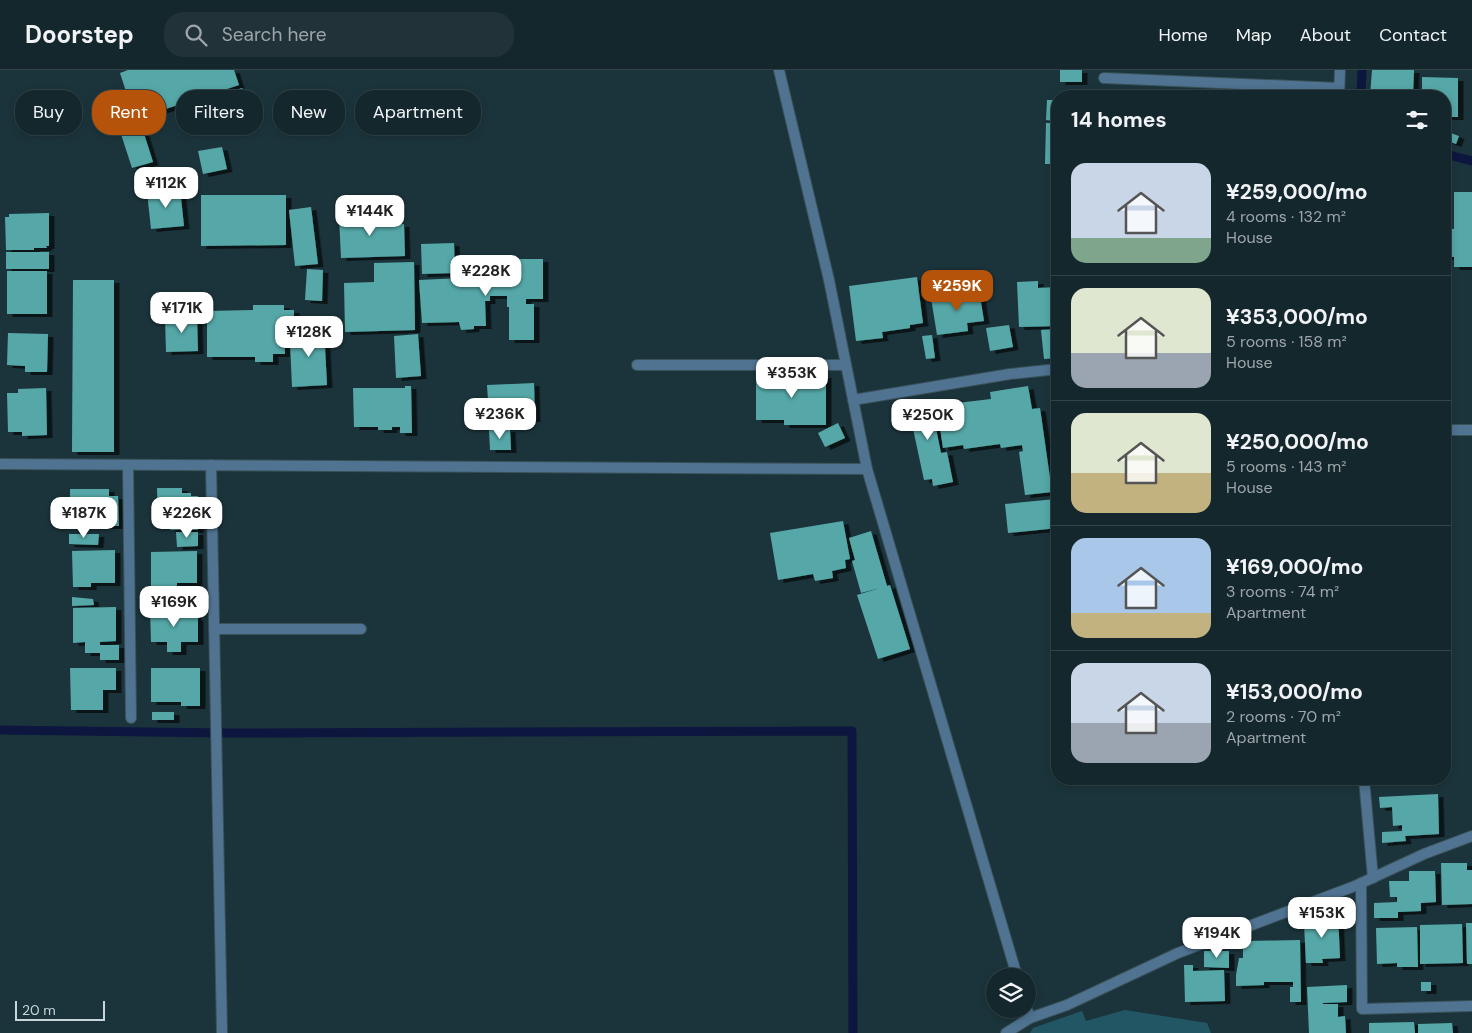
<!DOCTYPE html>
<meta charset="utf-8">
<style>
body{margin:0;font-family:"DM Sans",sans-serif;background:#213338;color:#f1f3f6;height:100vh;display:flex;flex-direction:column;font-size:19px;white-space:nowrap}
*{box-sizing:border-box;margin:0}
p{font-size:16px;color:#9da5a9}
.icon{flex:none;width:28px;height:28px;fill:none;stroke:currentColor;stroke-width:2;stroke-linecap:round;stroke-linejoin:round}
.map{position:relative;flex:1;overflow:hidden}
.drawer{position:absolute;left:1051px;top:20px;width:400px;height:695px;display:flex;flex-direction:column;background:#14272c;border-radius:20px;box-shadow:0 2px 8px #0003,0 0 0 1px #334448}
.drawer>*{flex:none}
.top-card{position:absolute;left:15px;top:20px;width:475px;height:45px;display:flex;gap:10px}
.fabs{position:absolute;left:986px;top:898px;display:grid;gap:10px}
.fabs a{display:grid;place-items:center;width:50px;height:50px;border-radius:50%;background:#14272c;box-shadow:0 2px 8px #0003,0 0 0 1px #334448;font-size:25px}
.scale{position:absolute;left:15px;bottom:12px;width:90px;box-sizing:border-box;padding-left:5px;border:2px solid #c8d7db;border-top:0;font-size:14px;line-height:18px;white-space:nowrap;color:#c8d7db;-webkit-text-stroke:4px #1b343b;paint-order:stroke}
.price{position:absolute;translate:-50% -42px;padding:0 11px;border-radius:10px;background:#fff;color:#222;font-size:16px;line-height:32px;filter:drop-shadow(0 1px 2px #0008)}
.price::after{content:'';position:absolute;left:50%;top:30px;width:15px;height:11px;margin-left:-8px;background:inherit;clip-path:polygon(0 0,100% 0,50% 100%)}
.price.on{background:#b45309;color:#fff}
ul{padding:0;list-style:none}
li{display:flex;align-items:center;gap:15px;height:125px;padding:0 20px}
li+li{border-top:1px solid #334448}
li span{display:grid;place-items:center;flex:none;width:140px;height:100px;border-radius:15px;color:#555}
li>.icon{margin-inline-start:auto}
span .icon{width:60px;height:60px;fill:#fffc;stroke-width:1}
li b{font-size:21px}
h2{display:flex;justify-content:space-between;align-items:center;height:60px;padding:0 20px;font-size:21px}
.tag{padding:0 18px;border-radius:20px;background:#14272c;box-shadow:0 2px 8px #0003,0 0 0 1px #334448;font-size:18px;line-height:45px}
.tag.on{background:#b45309;color:#fff}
header{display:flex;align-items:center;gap:30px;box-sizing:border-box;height:70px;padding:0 25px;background:#14272c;border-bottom:1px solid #334448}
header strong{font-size:24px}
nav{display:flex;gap:28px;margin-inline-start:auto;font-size:18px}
.search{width:350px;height:45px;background:#213338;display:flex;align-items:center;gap:12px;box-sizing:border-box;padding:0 18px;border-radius:20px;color:#9da5a9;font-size:19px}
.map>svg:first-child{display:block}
.green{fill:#235664}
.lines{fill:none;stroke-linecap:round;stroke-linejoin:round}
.stream{stroke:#0d163f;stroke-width:9}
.building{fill:#57a8a8;filter:url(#shadow)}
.street-casing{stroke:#3a5158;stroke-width:12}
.street{stroke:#4f7391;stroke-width:10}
</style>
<header>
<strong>Doorstep</strong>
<div class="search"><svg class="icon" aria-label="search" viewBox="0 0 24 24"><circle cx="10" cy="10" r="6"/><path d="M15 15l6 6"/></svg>Search here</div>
<nav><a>Home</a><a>Map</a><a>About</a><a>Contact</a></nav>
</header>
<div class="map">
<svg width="1472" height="963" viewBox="0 0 1472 963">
<defs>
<filter id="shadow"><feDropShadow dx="5.5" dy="3" stdDeviation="0" flood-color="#0009"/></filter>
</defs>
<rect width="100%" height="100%" fill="#1b343b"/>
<g class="green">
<path d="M 1050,312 L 1057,312 L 1057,361 Z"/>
<path d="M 1125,940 L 1207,953 L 1211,963 L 1030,963 L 1033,958 L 1082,941 L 1086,951 Z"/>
</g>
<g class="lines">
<g class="stream">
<path d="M 1361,26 L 1362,0"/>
<path d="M 1445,84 L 1472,91"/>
<path d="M 0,660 L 223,663 L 852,661 L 853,963"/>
</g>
</g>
<g class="building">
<path d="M 128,0 L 234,0 L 239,15 L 135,49 L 120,3 Z"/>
<rect x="1060" y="0" width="22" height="12"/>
<path d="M 1372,0 L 1414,0 L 1413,26 L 1370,26 Z"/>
<path d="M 1422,7 L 1458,8 L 1458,47 L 1445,47 L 1445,26 L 1422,26 Z"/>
<path d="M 242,18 L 255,52 L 237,59 L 223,25 Z"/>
<path d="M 1071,22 L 1096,23 L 1096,26 L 1071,26 Z"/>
<path d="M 1047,30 L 1055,30 L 1054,51 L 1046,50 Z"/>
<path d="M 140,51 L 153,92 L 132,98 L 119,58 Z"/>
<path d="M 1046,53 L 1058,53 L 1058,94 L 1045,94 Z"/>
<path d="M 1445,61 L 1459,66 L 1456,74 L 1445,70 Z"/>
<path d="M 222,77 L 227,99 L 203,104 L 198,81 Z"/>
<path d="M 180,119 L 184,156 L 151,159 L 147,122 Z"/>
<path d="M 1454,122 L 1472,122 L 1472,197 L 1454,197 L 1454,187 L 1445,187 L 1445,159 L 1454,159 Z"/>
<path d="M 201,125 L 286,125 L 286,175 L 201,176 Z"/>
<path d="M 311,137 L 318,194 L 295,196 L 289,140 Z"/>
<path d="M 49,143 L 49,176 L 46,176 L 47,178 L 34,178 L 34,180 L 6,180 L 5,147 L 9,147 L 9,144 Z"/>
<path d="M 384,145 L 384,155 L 404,154 L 405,186 L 341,188 L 339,146 Z"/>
<path d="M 454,173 L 455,203 L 422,204 L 421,174 Z"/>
<rect x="6" y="182" width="43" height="17"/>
<path d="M 502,189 L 543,189 L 543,229 L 526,229 L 526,234 L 534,234 L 534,270 L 509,270 L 509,237 L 507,237 L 507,226 L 490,226 L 490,231 L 485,231 L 486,256 L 474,256 L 474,259 L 461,260 L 459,252 L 422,253 L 419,210 L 461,208 L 461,203 L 489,201 L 490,214 L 502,214 Z"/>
<path d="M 414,192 L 415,260 L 345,262 L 344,213 L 374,212 L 374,193 Z"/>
<path d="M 307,199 L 323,200 L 322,231 L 305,230 Z"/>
<rect x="7" y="201" width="40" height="43"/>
<path d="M 917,207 L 923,253 L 910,255 L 910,258 L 882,262 L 883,268 L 856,271 L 849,216 Z"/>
<path d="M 73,210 L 114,210 L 114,382 L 72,382 Z"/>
<path d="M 1038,211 L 1038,218 L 1056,217 L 1058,256 L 1019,257 L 1017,212 Z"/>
<path d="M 979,220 L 984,251 L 967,253 L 968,261 L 937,265 L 931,228 Z"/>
<path d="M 253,235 L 284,235 L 284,240 L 294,240 L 294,263 L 284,263 L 285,284 L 273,284 L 273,292 L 255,292 L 255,287 L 207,287 L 207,241 L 253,240 Z"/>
<path d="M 197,247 L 198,281 L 166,282 L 165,248 Z"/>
<path d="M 1009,255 L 1013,277 L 990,281 L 986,258 Z"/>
<path d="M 324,258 L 327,315 L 292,317 L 290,272 L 296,271 L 295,259 Z"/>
<path d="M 1058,259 L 1058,288 L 1044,289 L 1041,260 Z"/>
<path d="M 8,263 L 48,264 L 47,302 L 25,302 L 25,296 L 7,295 Z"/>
<path d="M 418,264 L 421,306 L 396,308 L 394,266 Z"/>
<path d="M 932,265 L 935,288 L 926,289 L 922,266 Z"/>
<path d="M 756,303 L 780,303 L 780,306 L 826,305 L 826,355 L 784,355 L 784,350 L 756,350 Z"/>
<path d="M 534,313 L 535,349 L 514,350 L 514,345 L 489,346 L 487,315 Z"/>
<path d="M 405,316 L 411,316 L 412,363 L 400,363 L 400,357 L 392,357 L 392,360 L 378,360 L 378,357 L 354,357 L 353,318 L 405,318 Z"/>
<path d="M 1028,316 L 1032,339 L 1040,338 L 1052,422 L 1025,425 L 1019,382 L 1023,381 L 1022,375 L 1001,378 L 1000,374 L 964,379 L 963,375 L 943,378 L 938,345 L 959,342 L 957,333 L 991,329 L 990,322 Z"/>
<path d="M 46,318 L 47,365 L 22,366 L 22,362 L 8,362 L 7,323 L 18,323 L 18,319 Z"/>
<path d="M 932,329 L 937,348 L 934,349 L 941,383 L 947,382 L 953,412 L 933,416 L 932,409 L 924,410 L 912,354 L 904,355 L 899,335 Z"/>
<path d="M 838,353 L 845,368 L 825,377 L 818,363 Z"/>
<path d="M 510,359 L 511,380 L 490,380 L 489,360 Z"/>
<path d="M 157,418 L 182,418 L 182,423 L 191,423 L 191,426 L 198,426 L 198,460 L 170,460 L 170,456 L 158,456 Z"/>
<path d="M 70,419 L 109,419 L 109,426 L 118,426 L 119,456 L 70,456 Z"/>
<path d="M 1056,429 L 1058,458 L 1008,463 L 1005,434 Z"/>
<path d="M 843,451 L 850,489 L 845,490 L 846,498 L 832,501 L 833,508 L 815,511 L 813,504 L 778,510 L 770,463 Z"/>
<path d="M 871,461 L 887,516 L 890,515 L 910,579 L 878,589 L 857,525 L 880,518 L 861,523 L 852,491 L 855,490 L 849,468 Z"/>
<path d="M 176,462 L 198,462 L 198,476 L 177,477 Z"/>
<path d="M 69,464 L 99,464 L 98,475 L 69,474 Z"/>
<path d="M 115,480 L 115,513 L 91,513 L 91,517 L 73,517 L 72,481 Z"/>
<path d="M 197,481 L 197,513 L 177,513 L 177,518 L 151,518 L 151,482 Z"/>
<path d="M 72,527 L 93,529 L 94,535 L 72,536 Z"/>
<path d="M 116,537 L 116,571 L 100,572 L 100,575 L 119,575 L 119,590 L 100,590 L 100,583 L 85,583 L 85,572 L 73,573 L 73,538 Z"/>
<path d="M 150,539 L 196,541 L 196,548 L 198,548 L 198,572 L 181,572 L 181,582 L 167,582 L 167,572 L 151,572 Z"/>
<path d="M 70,598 L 116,598 L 116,620 L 103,620 L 103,640 L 71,640 Z"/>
<path d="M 151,598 L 200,598 L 200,636 L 181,636 L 181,632 L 151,632 Z"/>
<rect x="152" y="642" width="22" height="8"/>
<path d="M 1438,724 L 1439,764 L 1405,766 L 1406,771 L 1382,773 L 1382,762 L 1402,761 L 1402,755 L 1393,756 L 1392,737 L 1380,738 L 1379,727 Z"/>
<path d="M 1441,793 L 1467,793 L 1467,800 L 1472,800 L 1472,834 L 1442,835 Z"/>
<path d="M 1409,801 L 1435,801 L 1436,832 L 1421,833 L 1421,841 L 1398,842 L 1398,848 L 1374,848 L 1374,833 L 1397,832 L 1397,827 L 1390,827 L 1389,811 L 1409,811 Z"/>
<path d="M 1338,844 L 1340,888 L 1322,889 L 1323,893 L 1306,893 L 1304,854 L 1317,854 L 1317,845 Z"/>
<path d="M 1466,853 L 1472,853 L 1472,894 L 1467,894 Z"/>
<path d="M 1462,854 L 1463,893 L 1420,894 L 1420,855 Z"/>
<path d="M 1417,857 L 1418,897 L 1397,897 L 1397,893 L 1377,894 L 1376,858 Z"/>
<path d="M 1300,870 L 1301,932 L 1290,932 L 1290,917 L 1293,917 L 1293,912 L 1264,912 L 1264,915 L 1236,916 L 1236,905 L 1239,888 L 1243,888 L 1243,871 Z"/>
<path d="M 1204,881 L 1229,881 L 1229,898 L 1204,897 Z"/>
<path d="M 1184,895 L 1193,895 L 1193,901 L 1224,900 L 1225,931 L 1185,932 Z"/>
<rect x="1421" y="912" width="10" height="9"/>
<path d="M 1347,915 L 1347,932 L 1323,933 L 1323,934 L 1338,934 L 1338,947 L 1345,946 L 1346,963 L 1309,963 L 1307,917 Z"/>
<path d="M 1414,952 L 1415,963 L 1369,963 L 1369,953 Z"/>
<path d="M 1452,953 L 1453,963 L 1418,963 L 1418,954 Z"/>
</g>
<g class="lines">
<g class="street-casing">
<g id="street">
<path d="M 779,0 L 829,210 L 867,399 L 1017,906"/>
<path d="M 1104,8 L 1339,18"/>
<path d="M 1339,26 L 1340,0"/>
<path d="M 637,295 L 846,295"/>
<path d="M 853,330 L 1010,304 L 1058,299"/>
<path d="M 1445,360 L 1472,360"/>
<path d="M 0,394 L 867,399"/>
<path d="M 128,395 L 131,648"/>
<path d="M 211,395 L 222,963"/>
<path d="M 214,559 L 361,559"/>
<path d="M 1364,709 L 1373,808"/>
<path d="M 1361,813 L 1362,939 L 1472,936"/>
<path d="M 1027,939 L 1030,948"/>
<path d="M 1006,963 L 1030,948 L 1067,935 L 1178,883 L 1355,816 L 1424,784 L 1472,766"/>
</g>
</g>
<use href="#street" class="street"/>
</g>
</svg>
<div class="fabs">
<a><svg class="icon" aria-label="layers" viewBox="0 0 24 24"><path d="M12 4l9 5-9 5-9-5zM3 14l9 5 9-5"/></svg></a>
</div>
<div class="scale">20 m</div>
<b class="price" style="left:166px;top:139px">¥112K</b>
<b class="price" style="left:370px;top:167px">¥144K</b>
<b class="price" style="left:486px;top:227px">¥228K</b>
<b class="price on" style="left:957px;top:242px">¥259K</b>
<b class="price" style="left:182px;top:264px">¥171K</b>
<b class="price" style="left:309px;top:288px">¥128K</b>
<b class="price" style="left:792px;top:329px">¥353K</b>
<b class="price" style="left:500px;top:370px">¥236K</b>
<b class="price" style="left:928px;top:371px">¥250K</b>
<b class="price" style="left:84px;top:469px">¥187K</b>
<b class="price" style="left:187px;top:469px">¥226K</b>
<b class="price" style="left:174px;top:558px">¥169K</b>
<b class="price" style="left:1322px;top:869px">¥153K</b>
<b class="price" style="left:1217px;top:889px">¥194K</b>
<div class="top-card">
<a class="tag">Buy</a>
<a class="tag on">Rent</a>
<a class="tag">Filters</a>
<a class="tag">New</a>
<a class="tag">Apartment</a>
</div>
<section class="drawer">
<h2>14 homes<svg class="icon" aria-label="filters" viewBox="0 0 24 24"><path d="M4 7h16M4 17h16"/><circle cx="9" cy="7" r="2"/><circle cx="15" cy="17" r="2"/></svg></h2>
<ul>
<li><span style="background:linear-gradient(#c9d6e8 75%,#7fa58c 0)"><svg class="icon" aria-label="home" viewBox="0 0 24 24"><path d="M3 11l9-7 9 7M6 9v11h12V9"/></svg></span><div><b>¥259,000/mo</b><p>4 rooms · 132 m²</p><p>House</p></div></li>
<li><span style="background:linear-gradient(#dfe7d0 65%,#9aa5b1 0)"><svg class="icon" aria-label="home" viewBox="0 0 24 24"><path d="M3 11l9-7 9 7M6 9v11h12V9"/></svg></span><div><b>¥353,000/mo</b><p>5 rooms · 158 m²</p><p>House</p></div></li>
<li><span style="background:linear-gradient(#dfe7d0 60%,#c2b280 0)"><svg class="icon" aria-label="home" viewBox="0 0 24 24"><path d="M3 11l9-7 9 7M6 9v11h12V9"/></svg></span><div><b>¥250,000/mo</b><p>5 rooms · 143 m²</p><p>House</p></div></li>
<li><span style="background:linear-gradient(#a9c7e8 75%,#c2b280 0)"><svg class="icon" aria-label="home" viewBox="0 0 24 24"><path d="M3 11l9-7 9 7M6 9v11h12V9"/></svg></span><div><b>¥169,000/mo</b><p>3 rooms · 74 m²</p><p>Apartment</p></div></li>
<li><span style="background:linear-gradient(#c9d6e8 60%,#9aa5b1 0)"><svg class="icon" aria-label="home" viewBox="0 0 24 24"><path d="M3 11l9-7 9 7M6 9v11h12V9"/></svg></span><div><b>¥153,000/mo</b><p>2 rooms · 70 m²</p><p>Apartment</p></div></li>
</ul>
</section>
</div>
